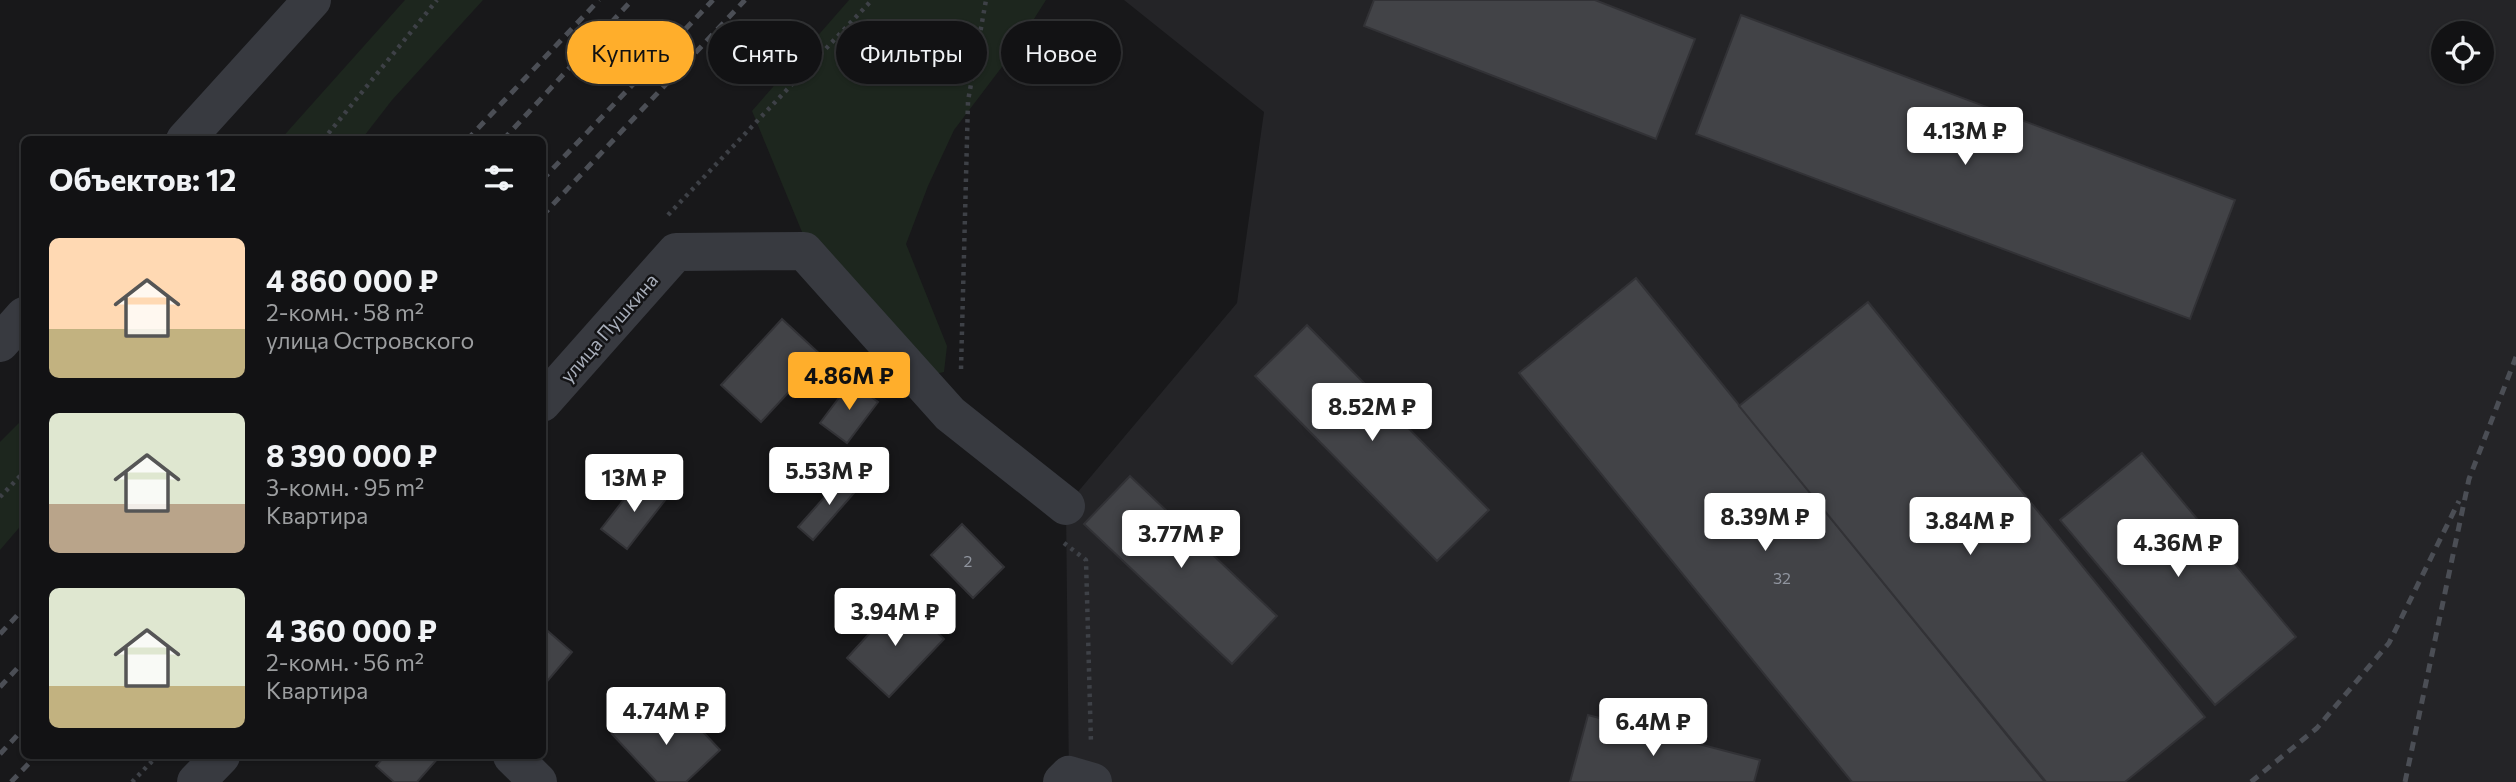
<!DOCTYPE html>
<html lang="ru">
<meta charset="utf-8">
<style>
body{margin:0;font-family:Commissioner,sans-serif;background:#1f2022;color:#f1f3f6;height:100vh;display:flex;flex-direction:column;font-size:26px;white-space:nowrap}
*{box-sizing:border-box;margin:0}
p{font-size:23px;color:#9c9ea0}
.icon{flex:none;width:38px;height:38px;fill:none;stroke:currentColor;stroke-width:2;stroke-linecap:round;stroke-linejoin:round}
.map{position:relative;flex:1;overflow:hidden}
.side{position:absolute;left:21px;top:136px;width:525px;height:623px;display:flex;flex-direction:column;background:#121214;border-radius:10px;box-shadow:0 2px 5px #0004,0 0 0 2px #313234}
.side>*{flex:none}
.banner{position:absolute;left:567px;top:21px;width:665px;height:63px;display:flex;gap:14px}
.tools{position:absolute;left:2431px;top:21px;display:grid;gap:14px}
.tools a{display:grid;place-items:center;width:63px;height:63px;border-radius:50%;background:#121214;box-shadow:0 2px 5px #0004,0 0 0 2px #313234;font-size:35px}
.price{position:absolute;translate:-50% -60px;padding:0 16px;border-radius:7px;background:#fff;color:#222;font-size:23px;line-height:46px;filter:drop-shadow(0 2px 4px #0008)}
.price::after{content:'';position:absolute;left:50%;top:42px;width:21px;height:16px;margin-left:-10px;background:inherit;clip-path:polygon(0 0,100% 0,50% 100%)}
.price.active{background:#ffae2b;color:#111}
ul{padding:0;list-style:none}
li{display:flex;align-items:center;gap:21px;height:175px;padding:0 28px}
li span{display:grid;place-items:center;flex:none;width:196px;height:140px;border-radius:10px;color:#555}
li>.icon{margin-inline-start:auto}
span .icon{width:84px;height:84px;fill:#fffc;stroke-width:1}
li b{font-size:30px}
h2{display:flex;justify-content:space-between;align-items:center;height:84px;padding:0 28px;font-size:30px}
.pill{padding:0 24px;border-radius:32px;background:#121214;box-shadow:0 2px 5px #0004,0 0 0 2px #313234;font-size:24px;line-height:63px}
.pill.active{background:#ffae2b;color:#111}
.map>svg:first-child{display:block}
.built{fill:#242427;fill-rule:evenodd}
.green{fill:#1d261e}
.building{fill:#424347;stroke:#323236;stroke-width:2}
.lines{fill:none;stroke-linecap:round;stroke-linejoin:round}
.path{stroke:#3e4147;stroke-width:4.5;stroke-dasharray:3.5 5;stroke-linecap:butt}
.minor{stroke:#383a40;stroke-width:38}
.rail{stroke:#4b4e55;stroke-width:5;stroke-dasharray:9 7;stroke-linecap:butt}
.labels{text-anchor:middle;stroke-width:5;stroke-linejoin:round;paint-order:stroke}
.number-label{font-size:16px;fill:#8f949e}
.street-label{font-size:19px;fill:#a9afbb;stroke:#131315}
</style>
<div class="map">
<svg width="2516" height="782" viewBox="0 0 2516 782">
<rect width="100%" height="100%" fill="#18181a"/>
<path class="built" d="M 1124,0 L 2516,0 L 2516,782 L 1069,782 L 1066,506 L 1237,303 L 1264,112 ZM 2443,33 L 2482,33 L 2482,72 L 2443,72 Z"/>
<g class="green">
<path d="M 405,0 L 483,0 L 392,100 L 361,140 L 280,140 Z"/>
<path d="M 849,0 L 1046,0 L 1011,55 L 954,130 L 928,186 L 906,244 L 947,346 L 944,372 L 925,376 L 807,244 L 752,111 Z"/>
<path d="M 24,418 L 24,522 L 0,550 L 0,442 Z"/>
</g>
<g class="building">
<path d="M 1374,0 L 1595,0 L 1695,39 L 1656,139 L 1364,26 Z"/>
<path d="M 1741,15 L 2235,200 L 2190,319 L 1696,134 Z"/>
<path d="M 1636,278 L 2045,782 L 1852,782 L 1519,373 Z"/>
<path d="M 1868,302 L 2205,717 L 2125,782 L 2046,782 L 1739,406 Z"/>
<path d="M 782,319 L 822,356 L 761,422 L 721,385 Z"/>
<path d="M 1307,325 L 1489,510 L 1437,561 L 1255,376 Z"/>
<path d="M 851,382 L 878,402 L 847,443 L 820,423 Z"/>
<path d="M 2142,453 L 2296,637 L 2215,705 L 2060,520 Z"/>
<path d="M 846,473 L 860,486 L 813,540 L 798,527 Z"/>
<path d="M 1130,476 L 1277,616 L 1232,664 L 1084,524 Z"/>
<path d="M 640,479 L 666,499 L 627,549 L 601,529 Z"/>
<path d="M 962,524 L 1004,567 L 973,598 L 931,555 Z"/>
<path d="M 901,599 L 944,639 L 889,697 L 847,658 Z"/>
<path d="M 542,626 L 572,652 L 544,685 L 542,684 Z"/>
<path d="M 643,706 L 669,733 L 688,716 L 720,750 L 686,782 L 657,782 L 612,734 Z"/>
<path d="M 1588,715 L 1760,760 L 1754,782 L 1570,782 Z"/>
<path d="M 385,756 L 439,756 L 439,757 L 417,782 L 394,782 L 376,766 Z"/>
</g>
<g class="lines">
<g class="path">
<path d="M 323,140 L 437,0"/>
<path d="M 668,215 L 872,0"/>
<path d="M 961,369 L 968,101 L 986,0"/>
<path d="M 0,497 L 24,472"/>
<path d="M 1064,543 L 1086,560 L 1091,744"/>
<path d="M 132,782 L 157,756"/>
</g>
<g class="minor">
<path d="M 185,140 L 312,0"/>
<path d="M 0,343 L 24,316"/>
<path d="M 542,403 L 676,252 L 804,251 L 950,414 L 1066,506"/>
<path d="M 512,756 L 538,782"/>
<path d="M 196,782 L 221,756"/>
<path d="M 1062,782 L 1069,775 L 1093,782"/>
</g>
<g class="rail">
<path d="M 467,140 L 599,0"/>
<path d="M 503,140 L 632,0"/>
<path d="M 542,180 L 713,0"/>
<path d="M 542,216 L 745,0"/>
<path d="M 0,634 L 24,608"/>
<path d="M 0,687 L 24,661"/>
<path d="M 0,754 L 24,728"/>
<path d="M 11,782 L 36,756"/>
<path d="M 2251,782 L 2317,728 L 2389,643 L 2459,501"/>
<path d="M 2405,782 L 2469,479 L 2516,357"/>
</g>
</g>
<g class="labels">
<g class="number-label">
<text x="968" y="567">2</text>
<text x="1782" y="584">32</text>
</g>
<g class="street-label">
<text transform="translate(609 328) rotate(-49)" y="7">улица Пушкина</text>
</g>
</g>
</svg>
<div class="tools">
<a><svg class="icon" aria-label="locate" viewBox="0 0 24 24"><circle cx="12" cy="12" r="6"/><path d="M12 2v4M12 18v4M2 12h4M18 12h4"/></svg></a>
</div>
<b class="price" style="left:1965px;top:167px">4.13M ₽</b>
<b class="price active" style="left:849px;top:412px">4.86M ₽</b>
<b class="price" style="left:1372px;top:443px">8.52M ₽</b>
<b class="price" style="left:829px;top:507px">5.53M ₽</b>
<b class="price" style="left:634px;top:514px">13M ₽</b>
<b class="price" style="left:1765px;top:553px">8.39M ₽</b>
<b class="price" style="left:1970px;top:557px">3.84M ₽</b>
<b class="price" style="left:1181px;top:570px">3.77M ₽</b>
<b class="price" style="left:2178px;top:579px">4.36M ₽</b>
<b class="price" style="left:895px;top:648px">3.94M ₽</b>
<b class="price" style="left:666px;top:747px">4.74M ₽</b>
<b class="price" style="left:1653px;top:758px">6.4M ₽</b>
<div class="banner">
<a class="pill active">Купить</a>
<a class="pill">Снять</a>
<a class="pill">Фильтры</a>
<a class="pill">Новое</a>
</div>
<section class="side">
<h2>Объектов: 12<svg class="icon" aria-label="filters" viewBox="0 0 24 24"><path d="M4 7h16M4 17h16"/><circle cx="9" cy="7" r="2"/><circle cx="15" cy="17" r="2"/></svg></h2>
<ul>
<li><span style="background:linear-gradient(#ffd9b3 65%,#c2b280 0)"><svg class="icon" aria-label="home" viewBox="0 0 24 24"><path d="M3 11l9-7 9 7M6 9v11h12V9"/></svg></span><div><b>4 860 000 ₽</b><p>2-комн. · 58 m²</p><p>улица Островского</p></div></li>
<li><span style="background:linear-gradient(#dfe7d0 65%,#b9a48a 0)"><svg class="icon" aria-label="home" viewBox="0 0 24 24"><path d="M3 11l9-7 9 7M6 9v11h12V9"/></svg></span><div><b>8 390 000 ₽</b><p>3-комн. · 95 m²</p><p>Квартира</p></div></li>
<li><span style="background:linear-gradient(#dfe7d0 70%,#c2b280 0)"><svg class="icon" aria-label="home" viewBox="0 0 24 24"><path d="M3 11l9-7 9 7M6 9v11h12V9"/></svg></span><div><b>4 360 000 ₽</b><p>2-комн. · 56 m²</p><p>Квартира</p></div></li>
</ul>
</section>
</div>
